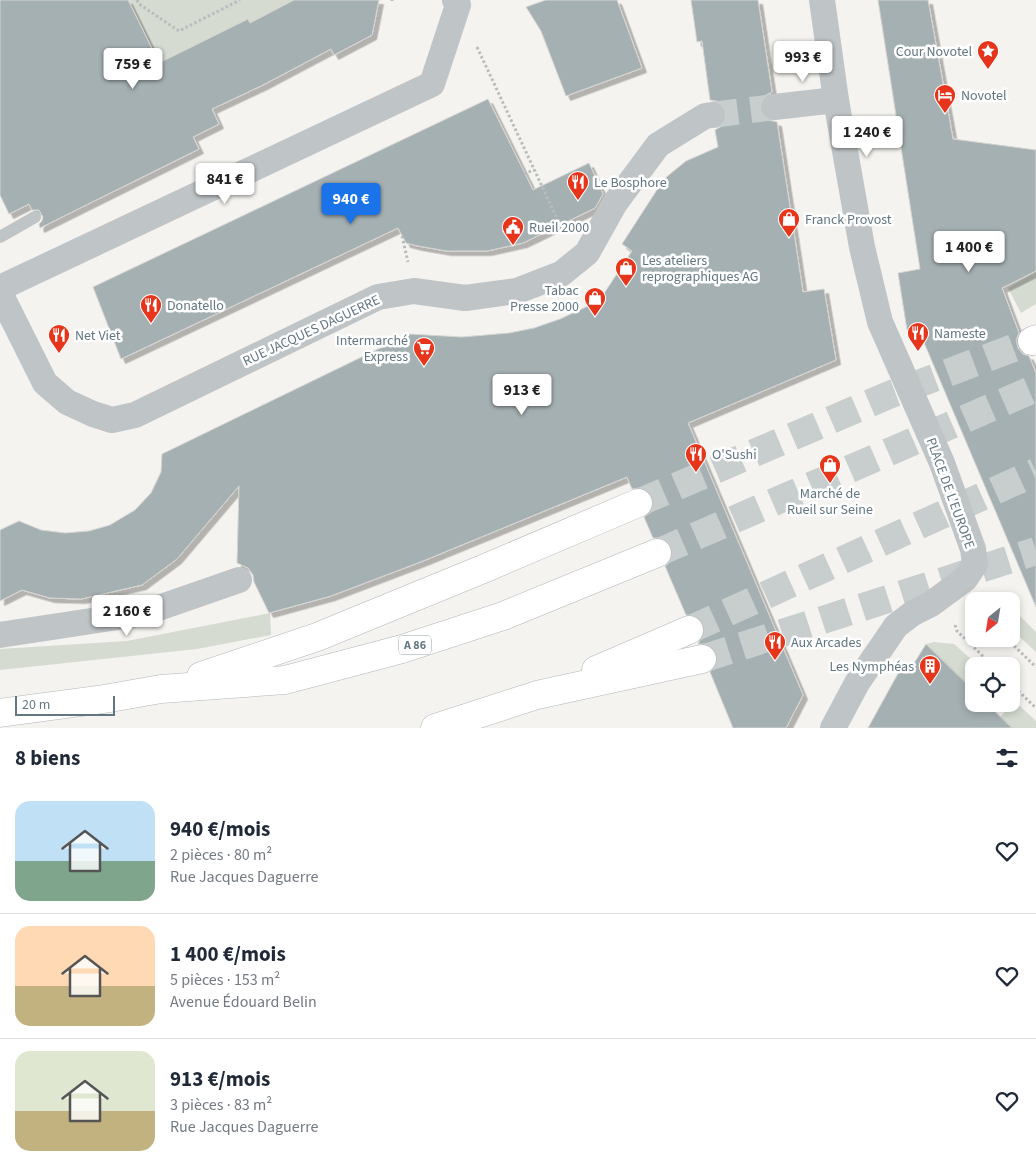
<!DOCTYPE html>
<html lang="fr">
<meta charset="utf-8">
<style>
body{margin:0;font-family:"Source Sans 3",sans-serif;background:#f2f2f3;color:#1f2937;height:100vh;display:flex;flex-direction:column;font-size:19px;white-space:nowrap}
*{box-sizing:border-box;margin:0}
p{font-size:16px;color:#747a83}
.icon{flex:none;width:28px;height:28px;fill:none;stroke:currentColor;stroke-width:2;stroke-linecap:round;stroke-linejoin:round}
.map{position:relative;height:728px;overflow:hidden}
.side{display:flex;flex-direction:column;background:#fff;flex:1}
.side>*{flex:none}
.needle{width:32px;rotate:210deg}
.buttons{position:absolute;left:965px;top:592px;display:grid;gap:10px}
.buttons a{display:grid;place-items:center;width:55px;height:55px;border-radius:10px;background:#fff;box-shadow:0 2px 8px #0003;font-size:25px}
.scale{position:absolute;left:15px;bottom:12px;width:100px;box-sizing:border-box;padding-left:5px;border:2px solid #627781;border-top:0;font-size:14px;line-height:18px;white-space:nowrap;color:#627781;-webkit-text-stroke:4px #fff;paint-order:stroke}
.price{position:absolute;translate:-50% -42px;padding:0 11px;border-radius:5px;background:#fff;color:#222;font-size:16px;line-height:32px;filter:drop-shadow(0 1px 2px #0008)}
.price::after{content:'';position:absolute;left:50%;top:30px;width:15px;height:11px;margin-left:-8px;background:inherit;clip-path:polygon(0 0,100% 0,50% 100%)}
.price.on{background:#1a73e8;color:#fff}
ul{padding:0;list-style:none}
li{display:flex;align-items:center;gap:15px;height:125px;padding:0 15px}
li+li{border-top:1px solid #e0e1e3}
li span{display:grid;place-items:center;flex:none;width:140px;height:100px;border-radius:15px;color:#555}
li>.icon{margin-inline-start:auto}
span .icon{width:60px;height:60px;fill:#fffc;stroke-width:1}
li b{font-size:21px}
h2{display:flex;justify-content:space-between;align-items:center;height:60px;padding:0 15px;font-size:21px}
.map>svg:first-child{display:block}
.green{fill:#d5dbd0}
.building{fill:#a5b0b3;stroke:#d5d5d2;filter:url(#shadow)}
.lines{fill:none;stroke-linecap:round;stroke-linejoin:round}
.minor-tunnel{stroke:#c8cece;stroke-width:26;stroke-dasharray:26 13;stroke-linecap:butt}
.motorway-tunnel{stroke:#c8cece;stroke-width:28;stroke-dasharray:28 14;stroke-linecap:butt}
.motorway-casing{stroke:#b2b6b8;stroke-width:29}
.path{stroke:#b9bcbd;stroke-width:3;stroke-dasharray:2.5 2.5;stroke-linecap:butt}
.service{stroke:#bfc4c6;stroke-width:12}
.minor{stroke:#bfc4c6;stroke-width:26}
.motorway{stroke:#fff;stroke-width:28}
.labels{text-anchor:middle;stroke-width:5;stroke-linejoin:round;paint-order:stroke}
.shield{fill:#fff;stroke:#91a0a7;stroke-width:1}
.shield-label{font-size:12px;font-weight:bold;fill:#627781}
.poi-label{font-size:14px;fill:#627781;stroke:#fff;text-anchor:start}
.street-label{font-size:14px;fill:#627781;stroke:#fff}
</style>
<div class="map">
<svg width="1036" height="728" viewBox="0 0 1036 728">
<defs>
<filter id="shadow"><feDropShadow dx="4.5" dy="4.5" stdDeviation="0" flood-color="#0004"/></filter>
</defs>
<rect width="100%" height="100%" fill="#f4f3ef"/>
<g class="green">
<path d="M 128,0 L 294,0 L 162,70 Z"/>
<path d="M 1036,272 L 1036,304 L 1021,313 L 1008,288 Z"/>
<path d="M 270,613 L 271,635 L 197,649 L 0,670 L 0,649 L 127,641 Z"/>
<path d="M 1018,614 L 1036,632 L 1036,652 L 1011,629 L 1011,616 Z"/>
<path d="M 934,642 L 954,644 L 979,666 L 974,666 L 974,691 L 926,644 Z"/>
<path d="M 1011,706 L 1020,706 L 1036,721 L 1036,728 L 1011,728 L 1000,717 Z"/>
</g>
<g class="building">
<path d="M 0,0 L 128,0 L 159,63 L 248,19 L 250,23 L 294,0 L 379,0 L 372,35 L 334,55 L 331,49 L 263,85 L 212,109 L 219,124 L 193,137 L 199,149 L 40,228 L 39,224 L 42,221 L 43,217 L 39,210 L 32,210 L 29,204 L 9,214 L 0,195 Z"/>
<path d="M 546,0 L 617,0 L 642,68 L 566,96 L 541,31 L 526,7 Z"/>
<path d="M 691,0 L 758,0 L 772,92 L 766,95 L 760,101 L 759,109 L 762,115 L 768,120 L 777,122 L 803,292 L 824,289 L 836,360 L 688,423 L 803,695 L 786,728 L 733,728 L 710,672 L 717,664 L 717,655 L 713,648 L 707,644 L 698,644 L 704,632 L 703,624 L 698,617 L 691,615 L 686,615 L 665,566 L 670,562 L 672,556 L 671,547 L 666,540 L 660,538 L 653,538 L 644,517 L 651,512 L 653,505 L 653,497 L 647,490 L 639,488 L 632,489 L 627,477 L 423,561 L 331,596 L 269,613 L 254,582 L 253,575 L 248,568 L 237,563 L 239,486 L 177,559 L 142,585 L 81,599 L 50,598 L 22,590 L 0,601 L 0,530 L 19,521 L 41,530 L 65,533 L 89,531 L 110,525 L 135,510 L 151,493 L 161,472 L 162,454 L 409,334 L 462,337 L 509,333 L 534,328 L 560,319 L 599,301 L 632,251 L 622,244 L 664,179 L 686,161 L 718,147 L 715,130 L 722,126 L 726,120 L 727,112 L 723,105 L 717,101 L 710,100 L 702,41 L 697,42 Z"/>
<path d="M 878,0 L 928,0 L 953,139 L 1036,150 L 1036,271 L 1002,288 L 1019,333 L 1016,340 L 1018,348 L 1023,354 L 1029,356 L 1036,373 L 1036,607 L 917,326 L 907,330 L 898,273 L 920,269 Z"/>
<path d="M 488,99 L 533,190 L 589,163 L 603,194 L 595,208 L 523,243 L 487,251 L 447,251 L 418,246 L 406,243 L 398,228 L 121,359 L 93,287 Z"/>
<path d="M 926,644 L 974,691 L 974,704 L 987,704 L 1012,728 L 868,728 L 901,668 L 908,673 Z"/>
</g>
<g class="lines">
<path class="minor-tunnel" d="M 712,115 L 774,107"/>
<g class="motorway-tunnel">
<path d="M 638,503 L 889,395 L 1032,341"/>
<path d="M 657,553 L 1036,388"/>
<path d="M 689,630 L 1036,472"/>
<path d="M 702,659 L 1036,551"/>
</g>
<g class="motorway-casing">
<g id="motorway">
<path d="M 1032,341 L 1036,339"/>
<path d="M 596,670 L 689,630"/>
<path d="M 201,676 L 317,637 L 483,569 L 638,503"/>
<path d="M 0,713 L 104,699 L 161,689 L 285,680 L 402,649 L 503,616 L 657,553"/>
<path d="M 435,728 L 537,695 L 702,659"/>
</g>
</g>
<g class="path">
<path d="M 137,0 L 139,4 L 179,31 L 240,0"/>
<path d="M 392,0 L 392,1"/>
<path d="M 477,47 L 561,227 L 564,231"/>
<path d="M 524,174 L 534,170"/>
<path d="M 402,236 L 408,262"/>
<path d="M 955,625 L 957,631 L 993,666"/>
<path d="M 1007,639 L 1036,667"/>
<path d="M 1011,684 L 1036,708"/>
</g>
<path class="service" d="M 0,237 L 35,217"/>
<g class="minor">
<path d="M 822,0 L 836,100 L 862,247 L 880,322 L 942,463 L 973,549 L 975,564 L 965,579 L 931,604 L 913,613 L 896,626 L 857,683 L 833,728"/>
<path d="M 774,107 L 836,100"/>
<path d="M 0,288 L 432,84 L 458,5 L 455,0"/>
<path d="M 0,293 L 45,383 L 67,402 L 93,414 L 112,420 L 135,415 L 378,297 L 414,291 L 465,298 L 517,291 L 561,274 L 587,253 L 615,203 L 658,145 L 705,116 L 712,115"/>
<path d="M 0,635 L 144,613 L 239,580"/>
</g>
<use href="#motorway" class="motorway"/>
</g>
<defs>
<g id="sight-pin" transform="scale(1.125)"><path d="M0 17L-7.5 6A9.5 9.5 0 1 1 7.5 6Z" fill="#e7351c" stroke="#fff"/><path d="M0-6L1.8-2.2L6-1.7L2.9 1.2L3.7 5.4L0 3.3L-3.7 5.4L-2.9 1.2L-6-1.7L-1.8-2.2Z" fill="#fff"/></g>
<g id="hotel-pin" transform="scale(1.125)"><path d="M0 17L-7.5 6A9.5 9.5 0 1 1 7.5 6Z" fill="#e7351c" stroke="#fff"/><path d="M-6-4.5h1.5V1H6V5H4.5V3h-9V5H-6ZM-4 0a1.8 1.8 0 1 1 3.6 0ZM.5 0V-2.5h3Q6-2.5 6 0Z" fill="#fff"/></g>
<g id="restaurant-pin" transform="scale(1.125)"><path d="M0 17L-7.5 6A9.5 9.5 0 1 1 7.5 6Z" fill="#e7351c" stroke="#fff"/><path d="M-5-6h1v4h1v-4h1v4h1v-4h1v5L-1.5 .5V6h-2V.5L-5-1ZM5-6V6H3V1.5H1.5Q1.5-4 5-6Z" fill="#fff"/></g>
<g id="shop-pin" transform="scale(1.125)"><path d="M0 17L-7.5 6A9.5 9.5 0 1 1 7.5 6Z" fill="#e7351c" stroke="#fff"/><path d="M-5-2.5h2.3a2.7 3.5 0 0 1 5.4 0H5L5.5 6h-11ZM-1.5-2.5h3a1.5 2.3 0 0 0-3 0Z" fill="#fff"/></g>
<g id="civic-pin" transform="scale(1.125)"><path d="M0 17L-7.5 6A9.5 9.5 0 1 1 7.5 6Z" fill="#e7351c" stroke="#fff"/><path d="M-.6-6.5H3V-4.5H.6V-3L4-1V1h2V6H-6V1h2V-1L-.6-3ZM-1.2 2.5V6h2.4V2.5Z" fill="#fff"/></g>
<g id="supermarket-pin" transform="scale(1.125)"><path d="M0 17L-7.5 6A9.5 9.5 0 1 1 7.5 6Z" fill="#e7351c" stroke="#fff"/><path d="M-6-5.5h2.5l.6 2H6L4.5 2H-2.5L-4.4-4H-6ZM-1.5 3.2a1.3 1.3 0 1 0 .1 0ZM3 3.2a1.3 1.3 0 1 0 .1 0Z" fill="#fff"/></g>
<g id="building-pin" transform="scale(1.125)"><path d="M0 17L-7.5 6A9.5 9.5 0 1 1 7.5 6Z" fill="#e7351c" stroke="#fff"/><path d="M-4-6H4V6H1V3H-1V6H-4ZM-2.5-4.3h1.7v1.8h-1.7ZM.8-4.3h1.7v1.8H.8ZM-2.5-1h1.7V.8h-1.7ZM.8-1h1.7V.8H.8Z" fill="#fff"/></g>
</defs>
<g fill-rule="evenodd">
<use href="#sight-pin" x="988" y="51"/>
<use href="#hotel-pin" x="945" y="95"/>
<use href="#restaurant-pin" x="578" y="182"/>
<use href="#shop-pin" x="789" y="219"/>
<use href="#civic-pin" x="513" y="227"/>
<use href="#shop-pin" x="626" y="268"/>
<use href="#shop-pin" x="595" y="298"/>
<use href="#restaurant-pin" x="151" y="305"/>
<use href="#restaurant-pin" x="918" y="333"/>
<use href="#restaurant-pin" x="59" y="335"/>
<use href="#supermarket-pin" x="424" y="348"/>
<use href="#restaurant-pin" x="696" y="454"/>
<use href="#shop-pin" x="830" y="465"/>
<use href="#restaurant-pin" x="775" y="642"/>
<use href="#building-pin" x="930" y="666"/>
</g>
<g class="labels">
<rect class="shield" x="399" y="635.5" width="32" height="19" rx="4"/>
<g class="shield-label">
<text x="415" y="649">A 86</text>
</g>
<g class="poi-label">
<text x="972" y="56" text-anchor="end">Cour Novotel</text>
<text x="961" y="100">Novotel</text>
<text x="594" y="187">Le Bosphore</text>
<text x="805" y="224">Franck Provost</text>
<text x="529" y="232">Rueil 2000</text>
<text x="642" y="265">Les ateliers<tspan x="642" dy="16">reprographiques AG</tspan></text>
<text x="579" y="295" text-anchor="end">Tabac<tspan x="579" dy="16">Presse 2000</tspan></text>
<text x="167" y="310">Donatello</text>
<text x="934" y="338">Nameste</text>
<text x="75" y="340">Net Viet</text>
<text x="408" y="345" text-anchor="end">Intermarché<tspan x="408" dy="16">Express</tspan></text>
<text x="712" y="459">O'Sushi</text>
<text x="830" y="498" text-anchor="middle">Marché de<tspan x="830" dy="16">Rueil sur Seine</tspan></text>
<text x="791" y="647">Aux Arcades</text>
<text x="914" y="671" text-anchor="end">Les Nymphéas</text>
</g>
<g class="street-label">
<text transform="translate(311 330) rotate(-25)" y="5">RUE JACQUES DAGUERRE</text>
<text transform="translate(951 493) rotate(70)" y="5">PLACE DE L'EUROPE</text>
</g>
</g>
</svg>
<div class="buttons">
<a><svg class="needle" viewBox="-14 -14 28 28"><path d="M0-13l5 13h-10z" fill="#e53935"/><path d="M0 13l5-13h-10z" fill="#747a83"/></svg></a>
<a><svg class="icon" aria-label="locate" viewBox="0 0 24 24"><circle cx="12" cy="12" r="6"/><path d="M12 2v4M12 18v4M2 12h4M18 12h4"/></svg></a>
</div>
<div class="scale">20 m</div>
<b class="price" style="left:803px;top:83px">993 €</b>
<b class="price" style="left:133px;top:90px">759 €</b>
<b class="price" style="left:867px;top:158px">1 240 €</b>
<b class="price" style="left:225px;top:205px">841 €</b>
<b class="price on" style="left:351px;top:225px">940 €</b>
<b class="price" style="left:969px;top:273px">1 400 €</b>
<b class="price" style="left:522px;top:416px">913 €</b>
<b class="price" style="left:127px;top:637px">2 160 €</b>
</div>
<section class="side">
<h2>8 biens<svg class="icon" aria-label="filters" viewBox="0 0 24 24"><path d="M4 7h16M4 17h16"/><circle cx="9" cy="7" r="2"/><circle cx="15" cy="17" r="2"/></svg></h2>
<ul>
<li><span style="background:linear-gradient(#bfe0f5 60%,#7fa58c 0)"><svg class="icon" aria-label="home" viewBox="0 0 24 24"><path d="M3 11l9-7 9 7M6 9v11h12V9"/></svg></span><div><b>940 €/mois</b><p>2 pièces · 80 m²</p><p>Rue Jacques Daguerre</p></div><svg class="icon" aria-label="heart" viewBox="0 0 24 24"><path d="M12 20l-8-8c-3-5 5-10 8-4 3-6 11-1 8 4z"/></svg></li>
<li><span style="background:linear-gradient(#ffd9b3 60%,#c2b280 0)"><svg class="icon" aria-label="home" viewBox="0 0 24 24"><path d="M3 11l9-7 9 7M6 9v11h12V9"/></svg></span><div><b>1 400 €/mois</b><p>5 pièces · 153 m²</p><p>Avenue Édouard Belin</p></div><svg class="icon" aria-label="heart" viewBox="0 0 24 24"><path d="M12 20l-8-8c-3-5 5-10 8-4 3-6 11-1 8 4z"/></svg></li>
<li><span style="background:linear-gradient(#dfe7d0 60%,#c2b280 0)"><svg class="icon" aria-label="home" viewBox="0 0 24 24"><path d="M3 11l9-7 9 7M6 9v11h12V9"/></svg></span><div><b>913 €/mois</b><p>3 pièces · 83 m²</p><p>Rue Jacques Daguerre</p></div><svg class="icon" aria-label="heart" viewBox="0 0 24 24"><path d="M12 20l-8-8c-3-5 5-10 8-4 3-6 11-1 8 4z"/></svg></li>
</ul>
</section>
